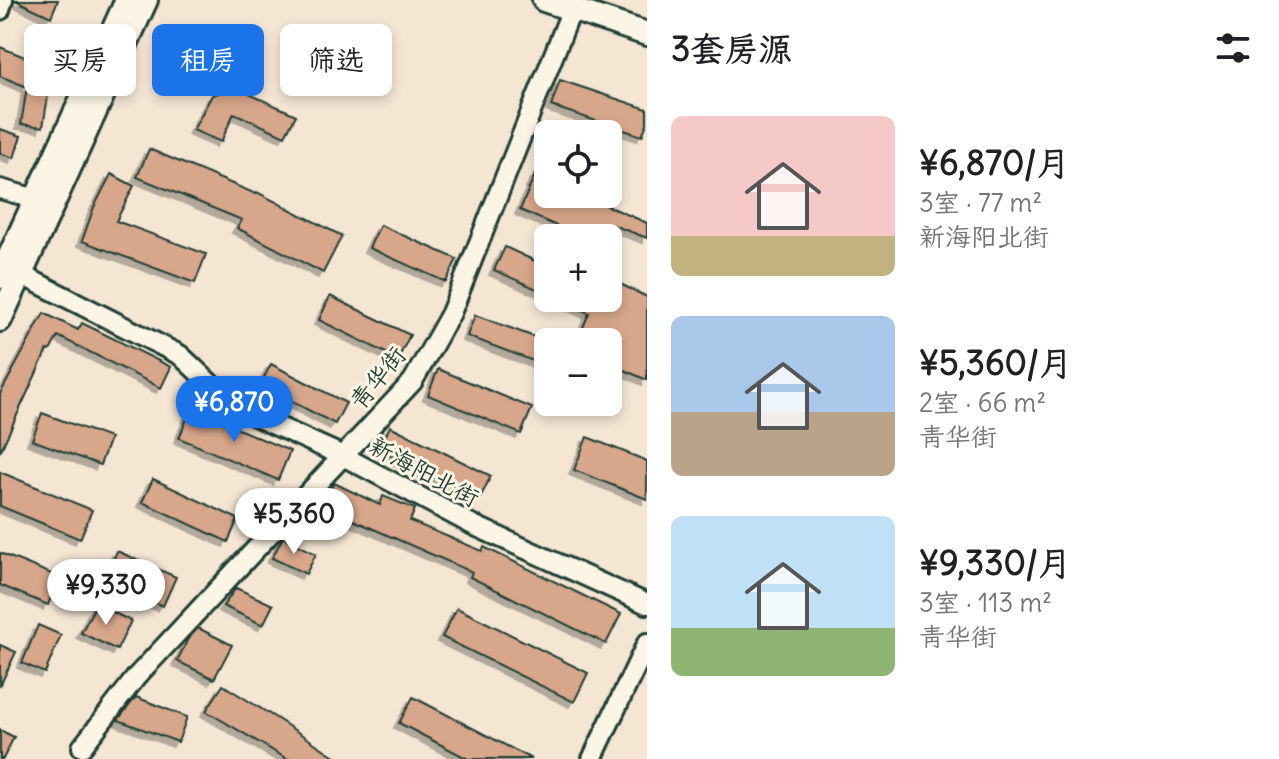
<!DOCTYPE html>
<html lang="zh">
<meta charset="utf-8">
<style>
body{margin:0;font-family:Delius,"LXGW WenKai TC",sans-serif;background:#f2f2f2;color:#202124;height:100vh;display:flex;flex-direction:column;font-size:30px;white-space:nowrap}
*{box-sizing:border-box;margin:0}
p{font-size:26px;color:#757577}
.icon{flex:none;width:44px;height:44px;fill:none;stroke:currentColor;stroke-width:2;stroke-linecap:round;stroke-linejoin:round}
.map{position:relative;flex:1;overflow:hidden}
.panel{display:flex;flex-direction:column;background:#fff;width:632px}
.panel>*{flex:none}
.top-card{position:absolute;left:24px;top:24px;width:502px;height:72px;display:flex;gap:16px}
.tools{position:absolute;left:534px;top:120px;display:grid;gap:16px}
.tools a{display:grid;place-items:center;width:88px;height:88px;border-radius:12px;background:#fff;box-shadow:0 4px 12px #0003;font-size:40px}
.price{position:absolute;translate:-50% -68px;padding:0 18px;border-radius:28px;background:#fff;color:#222;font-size:26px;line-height:52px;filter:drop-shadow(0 2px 4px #0008)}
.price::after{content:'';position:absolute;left:50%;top:48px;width:24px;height:18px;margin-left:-12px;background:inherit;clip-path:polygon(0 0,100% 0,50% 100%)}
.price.current{background:#1a73e8;color:#fff}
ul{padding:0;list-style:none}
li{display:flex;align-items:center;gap:24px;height:200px;padding:0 24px}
li span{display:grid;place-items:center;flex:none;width:224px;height:160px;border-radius:12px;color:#555}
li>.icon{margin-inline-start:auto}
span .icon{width:96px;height:96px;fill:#fffc;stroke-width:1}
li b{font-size:34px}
h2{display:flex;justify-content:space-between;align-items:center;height:96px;padding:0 24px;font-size:34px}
.chip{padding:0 28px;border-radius:12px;background:#fff;box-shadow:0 4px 12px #0003;font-size:28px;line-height:72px}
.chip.current{background:#1a73e8;color:#fff}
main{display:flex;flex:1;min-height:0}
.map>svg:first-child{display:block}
.building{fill:#d8a68b;stroke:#1f3d34;stroke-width:2;filter:url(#shadow)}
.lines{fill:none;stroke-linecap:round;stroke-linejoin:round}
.minor-casing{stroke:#1f3d34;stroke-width:24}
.major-casing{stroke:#1f3d34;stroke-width:28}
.minor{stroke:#fcf5e5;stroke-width:18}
.major{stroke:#fcf5e5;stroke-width:22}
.labels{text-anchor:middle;stroke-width:6;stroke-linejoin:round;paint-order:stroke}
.street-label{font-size:24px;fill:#1f3d34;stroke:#fcf5e5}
</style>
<main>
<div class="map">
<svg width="647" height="759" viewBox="0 0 647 759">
<defs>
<filter id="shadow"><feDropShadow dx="-5" dy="5" stdDeviation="0" flood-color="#0004"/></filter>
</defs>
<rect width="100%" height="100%" fill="#f5e5d3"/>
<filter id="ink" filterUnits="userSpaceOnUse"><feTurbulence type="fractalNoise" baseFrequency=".0125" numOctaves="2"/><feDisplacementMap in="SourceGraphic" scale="16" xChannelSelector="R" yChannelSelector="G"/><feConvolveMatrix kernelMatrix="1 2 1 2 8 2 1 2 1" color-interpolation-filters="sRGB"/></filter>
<g filter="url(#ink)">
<g class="building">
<path d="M 15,0 L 58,0 L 51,17 Z"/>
<path d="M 45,31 L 60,35 L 51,66 L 37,62 Z"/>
<path d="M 0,47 L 37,62 L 27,87 L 0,76 Z"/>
<path d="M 560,80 L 647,109 L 647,123 L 642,136 L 551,106 Z"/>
<path d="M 27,87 L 49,90 L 43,127 L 21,124 Z"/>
<path d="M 225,91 L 247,93 L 296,115 L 285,136 L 234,113 L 221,142 L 193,130 L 212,95 Z"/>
<path d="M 0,129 L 21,136 L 14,158 L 0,153 Z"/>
<path d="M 149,149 L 256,194 L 257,192 L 342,236 L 323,273 L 237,228 L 242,220 L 137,177 Z"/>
<path d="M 111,174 L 134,186 L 116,221 L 206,254 L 195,283 L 82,241 L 94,207 Z"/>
<path d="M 535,174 L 548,180 L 548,194 L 580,194 L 647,223 L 647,238 L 613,225 L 608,238 L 584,238 L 520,210 Z"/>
<path d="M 380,225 L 457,259 L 446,282 L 369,248 Z"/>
<path d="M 505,247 L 548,267 L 548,294 L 494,270 Z"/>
<path d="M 608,278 L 647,297 L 647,380 L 608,363 L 608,342 L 577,342 L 589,313 L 556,298 L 608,298 Z"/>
<path d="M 330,296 L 410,335 L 398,359 L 319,320 Z"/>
<path d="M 44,313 L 78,330 L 82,323 L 171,367 L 161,388 L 58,336 L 50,351 L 47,350 L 0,452 L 0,394 Z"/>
<path d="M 475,315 L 548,342 L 548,355 L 544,365 L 467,336 Z"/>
<path d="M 271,364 L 346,403 L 335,424 L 260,385 Z"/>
<path d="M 438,369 L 532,408 L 521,434 L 428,395 Z"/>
<path d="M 191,409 L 290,451 L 278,480 L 179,438 Z"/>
<path d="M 42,413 L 110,438 L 100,465 L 32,440 Z"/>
<path d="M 390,426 L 491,476 L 479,500 L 379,450 Z"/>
<path d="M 587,437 L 647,461 L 647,499 L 574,470 Z"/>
<path d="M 0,472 L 92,510 L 80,539 L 0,506 Z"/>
<path d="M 153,479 L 238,519 L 228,542 L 142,502 Z"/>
<path d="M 334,483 L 380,505 L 383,496 L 415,509 L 410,521 L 482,551 L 484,547 L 621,614 L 606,644 L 470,577 L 472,572 L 321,506 Z"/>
<path d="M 283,537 L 316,554 L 306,574 L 272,558 Z"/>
<path d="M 117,551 L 176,577 L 163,606 L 104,580 Z"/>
<path d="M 0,553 L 59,577 L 48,605 L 0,585 Z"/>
<path d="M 236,588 L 273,605 L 263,625 L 223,606 Z"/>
<path d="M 96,604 L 131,621 L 117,650 L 81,633 Z"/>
<path d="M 457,608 L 588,673 L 574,702 L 442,637 Z"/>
<path d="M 38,625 L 61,635 L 45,673 L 22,663 Z"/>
<path d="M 198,628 L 232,645 L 214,679 L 177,661 L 188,639 Z"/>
<path d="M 0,645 L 16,652 L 0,686 Z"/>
<path d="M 223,685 L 276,718 L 339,759 L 287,759 L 206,711 Z"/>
<path d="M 136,697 L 187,717 L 178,742 L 118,720 Z"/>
<path d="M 413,697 L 532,759 L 468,759 L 399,723 Z"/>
<path d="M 0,730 L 14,737 L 3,759 L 0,759 Z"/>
</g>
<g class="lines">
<g class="minor-casing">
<g id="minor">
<path d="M 0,10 L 3,0"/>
<path d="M 0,189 L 47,202"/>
<path d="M 20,274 L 180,355 L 235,407 L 343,456 L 473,525 L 647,604"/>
<path d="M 82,747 L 137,676 L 413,381 L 451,313 L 572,9"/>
<path d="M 592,759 L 647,643"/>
</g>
</g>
<g class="major-casing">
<g id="major">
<path d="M 544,0 L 647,34"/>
<path d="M 0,277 L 127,0"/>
<path d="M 0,320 L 146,0"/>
</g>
</g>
<use href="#minor" class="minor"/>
<use href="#major" class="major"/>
</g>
</g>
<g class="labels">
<g class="street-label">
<text transform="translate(378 378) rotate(-51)" y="8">青华街</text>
<text transform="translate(424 472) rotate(28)" y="8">新海阳北街</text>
</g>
</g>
</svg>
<div class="tools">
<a><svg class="icon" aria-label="locate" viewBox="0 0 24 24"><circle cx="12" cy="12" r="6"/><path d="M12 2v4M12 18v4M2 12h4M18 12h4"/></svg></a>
<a>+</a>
<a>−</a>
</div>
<b class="price current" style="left:234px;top:444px">¥6,870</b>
<b class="price" style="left:294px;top:556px">¥5,360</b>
<b class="price" style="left:106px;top:627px">¥9,330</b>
<div class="top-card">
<a class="chip">买房</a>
<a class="chip current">租房</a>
<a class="chip">筛选</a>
</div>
</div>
<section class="panel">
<h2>3套房源<svg class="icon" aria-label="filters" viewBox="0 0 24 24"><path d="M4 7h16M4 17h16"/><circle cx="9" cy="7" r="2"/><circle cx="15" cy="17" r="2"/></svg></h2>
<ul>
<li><span style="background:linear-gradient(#f6c9c9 75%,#c2b280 0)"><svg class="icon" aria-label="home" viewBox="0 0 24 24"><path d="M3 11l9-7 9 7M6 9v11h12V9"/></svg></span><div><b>¥6,870/月</b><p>3室 · 77 m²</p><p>新海阳北街</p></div></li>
<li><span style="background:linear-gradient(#a9c7e8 60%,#b9a48a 0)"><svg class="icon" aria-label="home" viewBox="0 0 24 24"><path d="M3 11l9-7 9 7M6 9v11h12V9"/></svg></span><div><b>¥5,360/月</b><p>2室 · 66 m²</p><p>青华街</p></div></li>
<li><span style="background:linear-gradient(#bfe0f5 70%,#8fb573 0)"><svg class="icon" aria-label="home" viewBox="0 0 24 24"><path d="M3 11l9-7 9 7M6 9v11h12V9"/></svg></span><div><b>¥9,330/月</b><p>3室 · 113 m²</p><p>青华街</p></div></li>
</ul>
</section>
</main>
